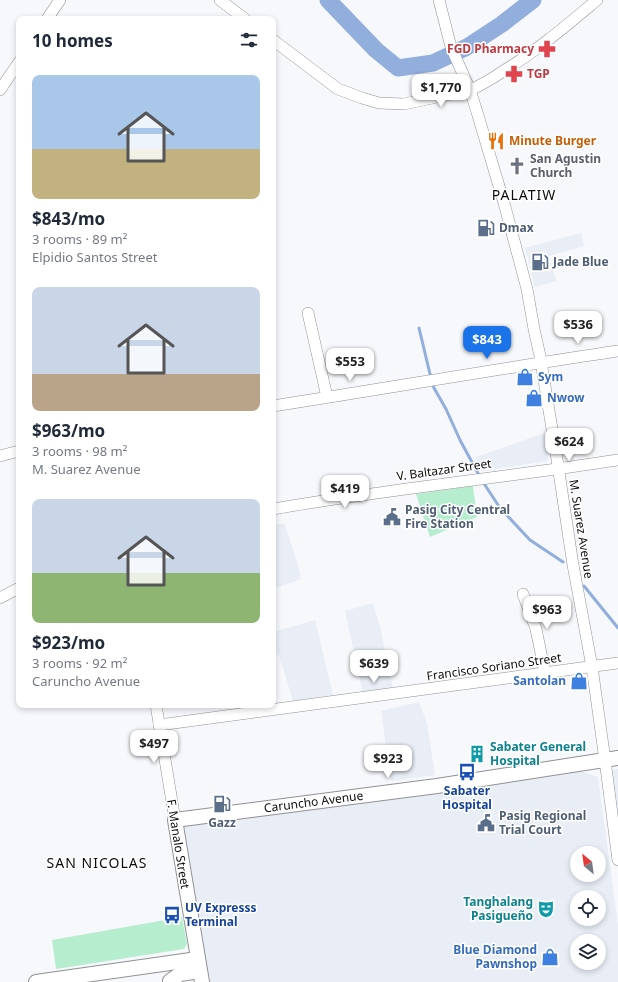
<!DOCTYPE html>
<meta charset="utf-8">
<style>
body{margin:0;font-family:"Noto Sans",sans-serif;background:#f2f2f3;color:#1f2937;height:100vh;display:flex;flex-direction:column;font-size:15px;white-space:nowrap}
*{box-sizing:border-box;margin:0}
p{font-size:13px;color:#747a83}
.icon{flex:none;width:22px;height:22px;fill:none;stroke:currentColor;stroke-width:2;stroke-linecap:round;stroke-linejoin:round}
.map{position:relative;flex:1;overflow:hidden}
.sheet{position:absolute;left:16px;top:16px;width:260px;height:692px;display:flex;flex-direction:column;background:#fff;border-radius:8px;box-shadow:0 2px 6px #0003}
.sheet>*{flex:none}
.needle{width:26px;rotate:331deg}
.tools{position:absolute;left:570px;top:846px;display:grid;gap:8px}
.tools a{display:grid;place-items:center;width:36px;height:36px;border-radius:50%;background:#fff;box-shadow:0 2px 6px #0003;font-size:20px}
.price{position:absolute;translate:-50% -34px;padding:0 9px;border-radius:8px;background:#fff;color:#222;font-size:13px;line-height:26px;filter:drop-shadow(0 1px 2px #0008)}
.price::after{content:'';position:absolute;left:50%;top:24px;width:12px;height:9px;margin-left:-6px;background:inherit;clip-path:polygon(0 0,100% 0,50% 100%)}
.price.current{background:#1a73e8;color:#fff}
ul{padding:0;list-style:none}
li{display:grid;align-content:center;gap:8px;height:212px;padding:0 16px}
li span{display:grid;place-items:center;height:124px;border-radius:8px;color:#555}
li>.icon{margin-inline-start:auto}
span .icon{width:72px;height:72px;fill:#fffc;stroke-width:1}
li b{font-size:17px}
h2{display:flex;justify-content:space-between;align-items:center;height:48px;padding:0 16px;font-size:17px}
.map>svg:first-child{display:block}
.built{fill:#e8edf6;fill-rule:evenodd}
.green{fill:#b7edcf}
.lines{fill:none;stroke-linecap:round;stroke-linejoin:round}
.stream{stroke:#91aedd;stroke-width:3}
.river{stroke:#91aedd;stroke-width:17}
.minor-casing{stroke:#909194;stroke-width:12}
.major-casing{stroke:#909194;stroke-width:16}
.minor{stroke:#fff;stroke-width:11}
.major{stroke:#fff;stroke-width:14}
.labels{text-anchor:middle;stroke-width:3;stroke-linejoin:round;paint-order:stroke}
.health-label{font-size:12px;font-weight:bold;fill:#be3a42;stroke:#fff;text-anchor:end}
.food-label{font-size:12px;font-weight:bold;fill:#c56008;stroke:#fff;text-anchor:start}
.worship-label{font-size:12px;font-weight:bold;fill:#5b616d;stroke:#fff;text-anchor:start}
.service-label{font-size:12px;font-weight:bold;fill:#4e5e75;stroke:#fff;text-anchor:start}
.shop-label{font-size:12px;font-weight:bold;fill:#366cbe;stroke:#fff;text-anchor:start}
.street-label{font-size:12px;fill:#0c0c0d;stroke:#fff}
.culture-label{font-size:12px;font-weight:bold;fill:#0d838f;stroke:#fff;text-anchor:start}
.transit-label{font-size:12px;font-weight:bold;fill:#164399;stroke:#fff}
.quarter-label{font-size:14px;letter-spacing:1px;fill:#0c0c0d;stroke:#fff}
</style>
<div class="map">
<svg width="618" height="982" viewBox="0 0 618 982">
<rect width="100%" height="100%" fill="#f7f8fb"/>
<g class="built">
<path d="M 581,233 L 584,246 L 549,256 L 556,281 L 535,287 L 525,248 Z"/>
<path d="M 545,433 L 548,461 L 481,471 L 476,457 Z"/>
<path d="M 284,523 L 297,561 L 301,579 L 273,589 L 273,526 Z"/>
<path d="M 373,603 L 380,627 L 393,689 L 363,693 L 345,611 Z"/>
<path d="M 315,620 L 333,695 L 293,701 L 279,655 L 273,656 L 273,632 Z"/>
<path d="M 419,702 L 427,723 L 435,775 L 391,781 L 381,711 Z"/>
<path d="M 618,769 L 618,815 L 612,770 Z"/>
<path d="M 580,771 L 598,777 L 618,925 L 618,982 L 206,982 L 183,826 ZM 577,853 L 599,853 L 599,875 L 577,875 ZM 577,897 L 599,897 L 599,919 L 577,919 ZM 577,941 L 599,941 L 599,963 L 577,963 Z"/>
</g>
<g class="green">
<path d="M 473,486 L 477,517 L 430,537 L 416,494 Z"/>
<path d="M 182,917 L 187,944 L 184,949 L 56,969 L 52,940 Z"/>
</g>
<g class="lines">
<g class="stream">
<path d="M 419,328 L 430,374 L 434,388 L 446,409 L 460,440 L 480,477"/>
<path d="M 483,482 L 500,508 L 530,540 L 563,562"/>
<path d="M 584,586 L 618,628"/>
</g>
<path class="river" d="M 328,0 L 376,50 L 398,68 L 433,63 L 467,47 L 502,24 L 533,0"/>
<g class="minor-casing">
<g id="minor">
<path d="M 220,0 L 245,19"/>
<path d="M 439,0 L 451,47 L 470,90 L 477,112 L 504,203 L 527,289 L 534,329 L 540,356 L 557,459 L 573,565 L 592,667 L 605,760 L 618,860"/>
<path d="M 47,19 L 60,0"/>
<path d="M 273,40 L 338,89 L 362,98 L 379,103 L 404,104 L 470,90 C 482,85 493,78 505,70 C 538,50 567,25 597,0"/>
<path d="M 0,90 L 19,62"/>
<path d="M 308,313 L 327,397"/>
<path d="M 273,406 C 388,388 503,368 618,351"/>
<path d="M 0,456 L 19,451"/>
<path d="M 273,509 C 387,489 503,478 618,460"/>
<path d="M 523,594 L 536,629 L 545,673"/>
<path d="M 0,598 L 19,588"/>
<path d="M 156,705 L 175,820"/>
<path d="M 159,725 L 618,663"/>
</g>
</g>
<g class="major-casing">
<g id="major">
<path d="M 170,981 L 180,974 L 193,972 C 196,968 194,964 191,960"/>
<path d="M 36,982 L 198,959"/>
<path id="s1" d="M 202,982 L 175,820 L 437,786 L 618,758"/>
</g>
</g>
<use href="#minor" class="minor"/>
<use href="#major" class="major"/>
</g>
<defs>
<g id="pharmacy-bare" transform="scale(1.38)"><path d="M-2-6h4v4h4v4h-4v4h-4v-4h-4v-4h4Z" fill="#e0444e" stroke="#fff" stroke-width="2.5" paint-order="stroke"/></g>
<g id="restaurant-bare" transform="scale(1.38)"><path d="M-5-6h1v4h1v-4h1v4h1v-4h1v5L-1.5 .5V6h-2V.5L-5-1ZM5-6V6H3V1.5H1.5Q1.5-4 5-6Z" fill="#e8710a" stroke="#fff" stroke-width="2.5" paint-order="stroke"/></g>
<g id="church-bare" transform="scale(1.38)"><path d="M-1.2-6h2.4v3.5h3.3v2.4h-3.3V6h-2.4V-.1h-3.3v-2.4h3.3Z" fill="#6b7280" stroke="#fff" stroke-width="2.5" paint-order="stroke"/></g>
<g id="fuel-bare" transform="scale(1.38)"><path d="M-5.5-6h7V0h2V4h1.3V-2.5L3-4.5l.8-.8L6-3V5H2.5V1h-1V6h-7ZM-4.2-4.7v3.2H.2V-4.7Z" fill="#5c6f8a" stroke="#fff" stroke-width="2.5" paint-order="stroke"/></g>
<g id="shop-bare" transform="scale(1.38)"><path d="M-5-2.5h2.3a2.7 3.5 0 0 1 5.4 0H5L5.5 6h-11ZM-1.5-2.5h3a1.5 2.3 0 0 0-3 0Z" fill="#3f7fe0" stroke="#fff" stroke-width="2.5" paint-order="stroke"/></g>
<g id="civic-bare" transform="scale(1.38)"><path d="M-.6-6.5H3V-4.5H.6V-3L4-1V1h2V6H-6V1h2V-1L-.6-3ZM-1.2 2.5V6h2.4V2.5Z" fill="#5c6f8a" stroke="#fff" stroke-width="2.5" paint-order="stroke"/></g>
<g id="building-bare" transform="scale(1.38)"><path d="M-4-6H4V6H1V3H-1V6H-4ZM-2.5-4.3h1.7v1.8h-1.7ZM.8-4.3h1.7v1.8H.8ZM-2.5-1h1.7V.8h-1.7ZM.8-1h1.7V.8H.8Z" fill="#0f9aa8" stroke="#fff" stroke-width="2.5" paint-order="stroke"/></g>
<g id="bus-bare" transform="scale(1.38)"><path d="M-5-6H5V4H4V6H2V4H-2V6H-4V4H-5ZM-3.5-4V0h7V-4ZM-3.5 1.2v1.5H-2V1.2ZM2 1.2v1.5H3.5V1.2Z" fill="#1a4fb4" stroke="#fff" stroke-width="2.5" paint-order="stroke"/></g>
<g id="theatre-bare" transform="scale(1.38)"><path d="M-5-5.5Q0-4 5-5.5V0Q5 5 0 6Q-5 5-5 0ZM-3.3-2.5H-1v1.5H-3.3ZM1-2.5H3.3v1.5H1ZM-2.8 1Q0 5.5 2.8 1Z" fill="#0f9aa8" stroke="#fff" stroke-width="2.5" paint-order="stroke"/></g>
</defs>
<g fill-rule="evenodd">
<use href="#pharmacy-bare" x="547" y="49"/>
<use href="#pharmacy-bare" x="514" y="74"/>
<use href="#restaurant-bare" x="496" y="141"/>
<use href="#church-bare" x="517" y="166"/>
<use href="#fuel-bare" x="486" y="228"/>
<use href="#fuel-bare" x="540" y="262"/>
<use href="#shop-bare" x="525" y="377"/>
<use href="#shop-bare" x="534" y="398"/>
<use href="#civic-bare" x="392" y="517"/>
<use href="#shop-bare" x="579" y="681"/>
<use href="#building-bare" x="477" y="754"/>
<use href="#bus-bare" x="467" y="772"/>
<use href="#fuel-bare" x="222" y="804"/>
<use href="#civic-bare" x="486" y="823"/>
<use href="#theatre-bare" x="546" y="909"/>
<use href="#bus-bare" x="172" y="915"/>
<use href="#shop-bare" x="550" y="957"/>
</g>
<g class="labels">
<g class="health-label">
<text x="534" y="53">FGD Pharmacy</text>
<text x="527" y="78" text-anchor="start">TGP</text>
</g>
<g class="food-label">
<text x="509" y="145">Minute Burger</text>
</g>
<g class="worship-label">
<text x="530" y="163">San Agustin<tspan x="530" dy="14">Church</tspan></text>
</g>
<g class="service-label">
<text x="499" y="232">Dmax</text>
<text x="553" y="266">Jade Blue</text>
<text x="405" y="514">Pasig City Central<tspan x="405" dy="14">Fire Station</tspan></text>
<text x="499" y="820">Pasig Regional<tspan x="499" dy="14">Trial Court</tspan></text>
<text x="222" y="827" text-anchor="middle">Gazz</text>
</g>
<g class="shop-label">
<text x="538" y="381">Sym</text>
<text x="547" y="402">Nwow</text>
<text x="566" y="685" text-anchor="end">Santolan</text>
<text x="537" y="954" text-anchor="end">Blue Diamond<tspan x="537" dy="14">Pawnshop</tspan></text>
</g>
<g class="street-label">
<text transform="translate(444 470) rotate(-8)" y="4">V. Baltazar Street</text>
<text transform="translate(581 529) rotate(81)" y="4">M. Suarez Avenue</text>
<text transform="translate(494 667) rotate(-8)" y="4">Francisco Soriano Street</text>
<text dy="4" stroke="none"><textPath href="#s1" startOffset="304">Caruncho Avenue</textPath></text>
<text transform="translate(178 844) rotate(81)" y="4">F. Manalo Street</text>
</g>
<g class="culture-label">
<text x="490" y="751">Sabater General<tspan x="490" dy="14">Hospital</tspan></text>
<text x="533" y="906" text-anchor="end">Tanghalang<tspan x="533" dy="14">Pasigueño</tspan></text>
</g>
<g class="transit-label">
<text x="467" y="795">Sabater<tspan x="467" dy="14">Hospital</tspan></text>
<text x="185" y="912" text-anchor="start">UV Expresss<tspan x="185" dy="14">Terminal</tspan></text>
</g>
<g class="quarter-label">
<text x="524" y="200">PALATIW</text>
<text x="97" y="868">SAN NICOLAS</text>
</g>
</g>
</svg>
<div class="tools">
<a><svg class="needle" viewBox="-14 -14 28 28"><path d="M0-13l5 13h-10z" fill="#e53935"/><path d="M0 13l5-13h-10z" fill="#747a83"/></svg></a>
<a><svg class="icon" aria-label="locate" viewBox="0 0 24 24"><circle cx="12" cy="12" r="6"/><path d="M12 2v4M12 18v4M2 12h4M18 12h4"/></svg></a>
<a><svg class="icon" aria-label="layers" viewBox="0 0 24 24"><path d="M12 4l9 5-9 5-9-5zM3 14l9 5 9-5"/></svg></a>
</div>
<b class="price" style="left:441px;top:108px">$1,770</b>
<b class="price" style="left:578px;top:345px">$536</b>
<b class="price current" style="left:487px;top:360px">$843</b>
<b class="price" style="left:350px;top:382px">$553</b>
<b class="price" style="left:569px;top:462px">$624</b>
<b class="price" style="left:345px;top:509px">$419</b>
<b class="price" style="left:547px;top:630px">$963</b>
<b class="price" style="left:374px;top:684px">$639</b>
<b class="price" style="left:154px;top:764px">$497</b>
<b class="price" style="left:388px;top:779px">$923</b>
<section class="sheet">
<h2>10 homes<svg class="icon" aria-label="filters" viewBox="0 0 24 24"><path d="M4 7h16M4 17h16"/><circle cx="9" cy="7" r="2"/><circle cx="15" cy="17" r="2"/></svg></h2>
<ul>
<li><span style="background:linear-gradient(#a9c7e8 60%,#c2b280 0)"><svg class="icon" aria-label="home" viewBox="0 0 24 24"><path d="M3 11l9-7 9 7M6 9v11h12V9"/></svg></span><div><b>$843/mo</b><p>3 rooms · 89 m²</p><p>Elpidio Santos Street</p></div></li>
<li><span style="background:linear-gradient(#c9d6e8 70%,#b9a48a 0)"><svg class="icon" aria-label="home" viewBox="0 0 24 24"><path d="M3 11l9-7 9 7M6 9v11h12V9"/></svg></span><div><b>$963/mo</b><p>3 rooms · 98 m²</p><p>M. Suarez Avenue</p></div></li>
<li><span style="background:linear-gradient(#c9d6e8 60%,#8fb573 0)"><svg class="icon" aria-label="home" viewBox="0 0 24 24"><path d="M3 11l9-7 9 7M6 9v11h12V9"/></svg></span><div><b>$923/mo</b><p>3 rooms · 92 m²</p><p>Caruncho Avenue</p></div></li>
</ul>
</section>
</div>
